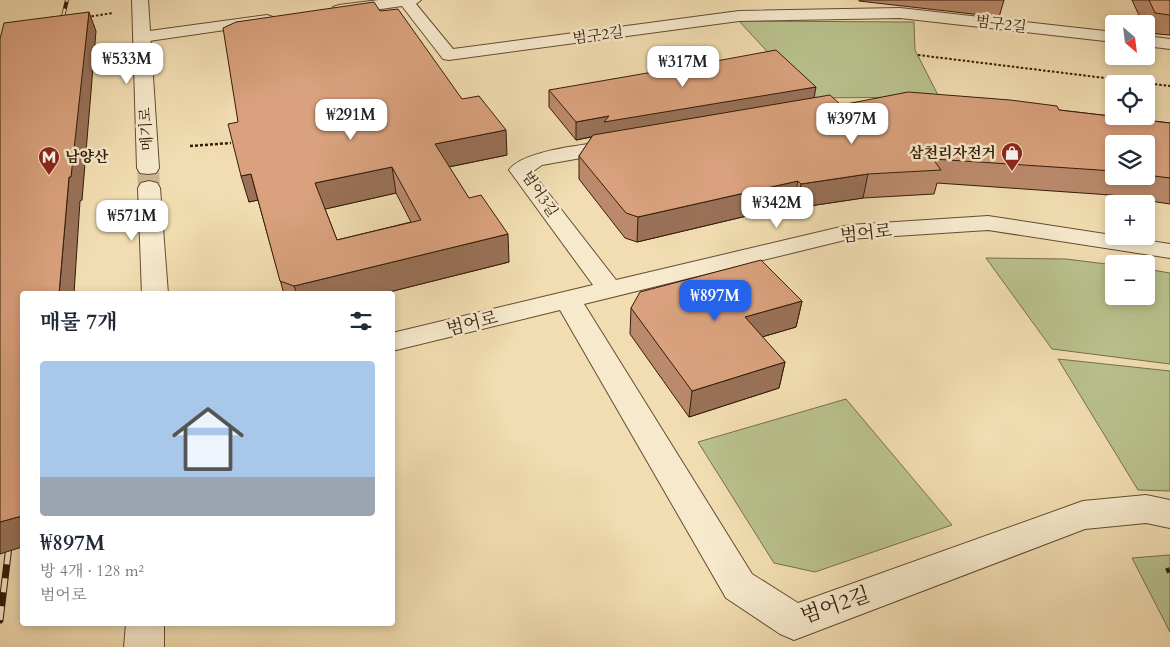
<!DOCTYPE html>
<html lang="ko">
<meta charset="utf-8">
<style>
body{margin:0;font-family:Cardo,"Noto Serif KR",serif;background:#f2f2f3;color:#1f2937;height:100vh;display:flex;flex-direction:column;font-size:19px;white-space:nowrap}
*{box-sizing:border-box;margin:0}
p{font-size:16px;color:#747a83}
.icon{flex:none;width:28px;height:28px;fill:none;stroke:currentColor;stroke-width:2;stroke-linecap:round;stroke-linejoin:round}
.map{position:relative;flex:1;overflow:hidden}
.sheet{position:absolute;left:20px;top:291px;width:375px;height:335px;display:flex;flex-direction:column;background:#fff;border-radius:5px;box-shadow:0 2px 8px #0003}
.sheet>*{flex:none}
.needle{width:32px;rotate:152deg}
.fabs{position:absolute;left:1105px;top:15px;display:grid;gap:10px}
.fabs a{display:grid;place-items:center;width:50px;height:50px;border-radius:5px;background:#fff;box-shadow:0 2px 8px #0003;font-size:25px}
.price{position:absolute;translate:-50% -42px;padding:0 11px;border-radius:10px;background:#fff;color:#222;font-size:16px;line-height:32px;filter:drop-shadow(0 1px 2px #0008)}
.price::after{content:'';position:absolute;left:50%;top:30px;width:15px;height:11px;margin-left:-8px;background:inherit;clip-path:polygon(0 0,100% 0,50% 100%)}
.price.current{background:#2563eb;color:#fff}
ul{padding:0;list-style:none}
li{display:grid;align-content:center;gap:10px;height:265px;padding:0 20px}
li span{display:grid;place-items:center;height:155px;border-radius:5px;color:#555}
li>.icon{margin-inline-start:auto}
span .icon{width:90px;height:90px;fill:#fffc;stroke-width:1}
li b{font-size:21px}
h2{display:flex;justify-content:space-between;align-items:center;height:60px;padding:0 20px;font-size:21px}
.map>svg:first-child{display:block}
.green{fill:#b9c18c;stroke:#776e4a}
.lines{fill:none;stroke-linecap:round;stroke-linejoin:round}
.tertiary-tunnel{stroke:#cbb68f;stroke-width:22;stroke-dasharray:22 11;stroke-linecap:butt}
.minor-casing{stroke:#644c33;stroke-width:2}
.tertiary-casing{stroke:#644c33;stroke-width:2}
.path-far2{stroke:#351c09;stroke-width:2;stroke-dasharray:2.5 2;stroke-linecap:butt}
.path-far1{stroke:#351c09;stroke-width:2.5;stroke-dasharray:3 2;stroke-linecap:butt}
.path{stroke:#351c09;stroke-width:4;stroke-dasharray:5 3;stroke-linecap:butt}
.minor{fill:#f6e9cc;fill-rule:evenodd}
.tertiary{fill:#f6e9cc;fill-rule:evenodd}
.rail-far1-casing{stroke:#351c09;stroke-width:4}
.rail-casing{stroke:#351c09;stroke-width:7}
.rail-far1{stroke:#f6e9cc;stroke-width:2.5;stroke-dasharray:7;stroke-linecap:butt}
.rail{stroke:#f6e9cc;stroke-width:5;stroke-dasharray:14;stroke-linecap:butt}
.wall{fill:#bb8a6c;stroke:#351c09;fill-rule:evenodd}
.shaded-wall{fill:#987158;stroke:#351c09}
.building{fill:#d9a17d;stroke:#351c09;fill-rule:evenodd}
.labels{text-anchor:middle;stroke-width:5;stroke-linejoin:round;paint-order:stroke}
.far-street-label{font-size:15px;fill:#351c09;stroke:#f6e9cc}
.far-poi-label{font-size:15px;font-weight:bold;fill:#351c09;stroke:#f6e9cc;text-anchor:end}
.street-label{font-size:18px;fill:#351c09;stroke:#f6e9cc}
.near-street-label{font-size:21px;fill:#351c09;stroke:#f6e9cc}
</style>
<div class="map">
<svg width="1170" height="647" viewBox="0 0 1170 647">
<rect width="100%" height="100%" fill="#f1ddb1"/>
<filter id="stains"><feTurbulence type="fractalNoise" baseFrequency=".004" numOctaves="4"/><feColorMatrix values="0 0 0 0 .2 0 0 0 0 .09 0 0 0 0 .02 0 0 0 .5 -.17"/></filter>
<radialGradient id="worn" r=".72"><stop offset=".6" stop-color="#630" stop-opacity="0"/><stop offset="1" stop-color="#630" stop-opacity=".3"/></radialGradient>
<g class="green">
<path d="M 739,21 L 914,22 L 915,50 L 939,97 L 810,98 Z"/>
<path d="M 986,258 L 1066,259 L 1114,265 L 1114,296 L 1146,296 L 1146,269 L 1170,273 L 1170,364 L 1052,349 Z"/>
<path d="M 1058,359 L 1170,371 L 1170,491 L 1138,490 Z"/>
<path d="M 846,399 L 952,525 L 815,572 L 774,563 L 698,442 Z"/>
<path d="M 1170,555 L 1170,632 L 1132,558 Z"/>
</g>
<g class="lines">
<path class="tertiary-tunnel" d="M 148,168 L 149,188"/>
<g class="minor-casing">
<g id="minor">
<path d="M 379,0 L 421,0 L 416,4 L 453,49 L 739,11 L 900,8 L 1114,32 L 1114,42 L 900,18 L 739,21 L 449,60 L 443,59 L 402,6 L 339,15 L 333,13 L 331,10 L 333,7 L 339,5 Z"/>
<path d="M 267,15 L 273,17 L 275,20 L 273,23 L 142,42 L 136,41 L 134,37 L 136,33 L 142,32 Z"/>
<path d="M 1146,36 L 1170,39 L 1170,49 L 1146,46 Z"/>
<path d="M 619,140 L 626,142 L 629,146 L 626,150 L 542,165 L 532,172 L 616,280 L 849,225 L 988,216 L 1170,244 L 1170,258 L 988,230 L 849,239 L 584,304 L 752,574 L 798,603 L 1083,501 L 1146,495 L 1170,500 L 1170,528 L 1146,523 L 1085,529 L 794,640 L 780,634 L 726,598 L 560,310 L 392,351 L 392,333 L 593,285 L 509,170 C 524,149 593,144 619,140 Z"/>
</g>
</g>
<g class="tertiary-casing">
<g id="tertiary">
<path d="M 132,0 L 148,0 L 159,168 L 156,173 L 148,174 L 140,173 L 137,168 Z"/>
<path d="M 149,181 L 157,183 L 160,188 L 168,294 L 142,294 L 138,188 L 141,183 Z"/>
<path d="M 126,624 L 164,624 L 164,647 L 124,647 Z"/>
</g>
</g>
<g class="path-far2">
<path d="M 87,17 L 113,13"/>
<path d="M 918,55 L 1170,86"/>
</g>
<path class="path-far1" d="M 190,146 L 231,143"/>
<path class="path" d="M 1167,568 L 1170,575"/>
<use href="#minor" class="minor"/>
<use href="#tertiary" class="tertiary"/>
<g class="rail-far1-casing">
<path id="rail-far1" d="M 60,29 L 67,0"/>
</g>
<g class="rail-casing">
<path id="rail" d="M 0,620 L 10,538"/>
</g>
<use href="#rail-far1" class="rail-far1"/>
<use href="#rail" class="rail"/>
</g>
<g class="wall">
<path d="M 859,0 L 1004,0 L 999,17 L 859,1 Z"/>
<path d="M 1132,0 L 1170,0 L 1170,35 L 1147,33 L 1146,24 L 1143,24 Z"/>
<path d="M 380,11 L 462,99 L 507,155 L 449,167 L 509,262 L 381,294 L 284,294 L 258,200 L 249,202 L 238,122 ZM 396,193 L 411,222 L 337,240 L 325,209 Z"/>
<path d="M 549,90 L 814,98 L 841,105 L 1059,110 L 1170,123 L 1170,204 L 1111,195 L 937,183 L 934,194 L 863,198 L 796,208 L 793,205 L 637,242 L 625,238 L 579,179 L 579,156 L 592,137 L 576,140 L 549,107 ZM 1114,144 L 1146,144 L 1146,176 L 1114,176 Z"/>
<path d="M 802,301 L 796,327 L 762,337 L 785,362 L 779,388 L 689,417 L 630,334 L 631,308 Z"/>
</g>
<g class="shaded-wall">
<path d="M 89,12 L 96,31 L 82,200 L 80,201 L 74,294 L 59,294 L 69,177 Z"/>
<path d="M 816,87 L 813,104 L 604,134 L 576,140 L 576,122 L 609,116 Z"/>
<path d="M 506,130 L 507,155 L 438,169 L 435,144 Z"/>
<path d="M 392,167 L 396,193 L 321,210 L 315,183 Z"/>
<path d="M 251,174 L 258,200 L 249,202 L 241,176 Z"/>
<path d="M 868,174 L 863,198 L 796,208 L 801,184 Z"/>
<path d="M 798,181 L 793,205 L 637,242 L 638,217 Z"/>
<path d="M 508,234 L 509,262 L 381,294 L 297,294 L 294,286 Z"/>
<path d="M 802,301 L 796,327 L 741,343 L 745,317 Z"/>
<path d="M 785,362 L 779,388 L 689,417 L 692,391 Z"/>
<path d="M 22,516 L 22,547 L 0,554 L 0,522 Z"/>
</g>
<g class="building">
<path d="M 1149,0 L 1170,0 L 1170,15 L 1155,13 Z"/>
<path d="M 374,2 L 380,11 L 398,9 L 462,99 L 479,96 L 506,130 L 435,144 L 469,198 L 481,195 L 508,234 L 294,286 L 280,281 L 251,174 L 241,176 L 228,124 L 238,122 L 223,28 L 236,22 ZM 392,167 L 421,220 L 337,240 L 315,183 Z"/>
<path d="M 89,12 L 71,177 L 69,177 L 59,294 L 22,294 L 22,516 L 0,522 L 0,39 L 4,23 Z"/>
<path d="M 776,50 L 816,87 L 604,122 L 609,116 L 576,122 L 549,90 L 711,62 Z"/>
<path d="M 908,92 L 1010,100 L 1057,106 L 1059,110 L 1170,123 L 1170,178 L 1146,175 L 1146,144 L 1114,144 L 1114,171 L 933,159 L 941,170 L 868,174 L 801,184 L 798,181 L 638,217 L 626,213 L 579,156 L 593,135 L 830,95 L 841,105 Z"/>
<path d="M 761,260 L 802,301 L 745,317 L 785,362 L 692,391 L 631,308 L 640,292 Z"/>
</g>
<defs>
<g id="shop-pin" transform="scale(1.125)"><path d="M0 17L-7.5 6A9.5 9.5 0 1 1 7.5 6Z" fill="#8f2418" stroke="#f6e9cc"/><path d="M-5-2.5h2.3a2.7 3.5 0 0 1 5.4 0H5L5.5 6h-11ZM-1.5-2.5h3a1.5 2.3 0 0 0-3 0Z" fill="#fff"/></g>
<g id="metro-pin" transform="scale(1.125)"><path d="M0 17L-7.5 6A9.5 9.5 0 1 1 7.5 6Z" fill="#8f2418" stroke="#f6e9cc"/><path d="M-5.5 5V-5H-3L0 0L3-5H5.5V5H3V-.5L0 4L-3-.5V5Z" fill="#fff"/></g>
</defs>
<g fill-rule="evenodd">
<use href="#shop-pin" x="1012" y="153"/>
<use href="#metro-pin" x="49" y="157"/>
</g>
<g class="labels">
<g class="far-street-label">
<text transform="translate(1001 24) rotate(7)" y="5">범구2길</text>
<text transform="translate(598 35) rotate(-8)" y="5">범구2길</text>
<text transform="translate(146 129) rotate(-93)" y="5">메기로</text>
<text transform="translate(540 194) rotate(56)" y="5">범어3길</text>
</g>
<g class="far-poi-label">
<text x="996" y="158">삼천리자전거</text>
<text x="65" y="162" text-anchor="start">남양산</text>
</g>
<g class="street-label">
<text transform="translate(866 233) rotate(-6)" y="6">범어로</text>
<text transform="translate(472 323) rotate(-14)" y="6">범어로</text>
</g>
<g class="near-street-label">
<text transform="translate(835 605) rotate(-19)" y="7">범어2길</text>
</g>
</g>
<rect width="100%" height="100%" filter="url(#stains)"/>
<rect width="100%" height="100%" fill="url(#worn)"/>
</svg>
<div class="fabs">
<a><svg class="needle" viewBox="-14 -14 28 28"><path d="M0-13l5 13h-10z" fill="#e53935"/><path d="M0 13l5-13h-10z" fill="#747a83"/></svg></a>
<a><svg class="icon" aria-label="locate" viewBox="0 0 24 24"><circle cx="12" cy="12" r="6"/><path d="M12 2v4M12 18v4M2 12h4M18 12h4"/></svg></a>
<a><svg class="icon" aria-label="layers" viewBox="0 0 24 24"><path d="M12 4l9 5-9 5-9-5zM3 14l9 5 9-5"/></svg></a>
<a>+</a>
<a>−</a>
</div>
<b class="price" style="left:127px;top:85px">₩533M</b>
<b class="price" style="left:683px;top:88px">₩317M</b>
<b class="price" style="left:351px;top:141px">₩291M</b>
<b class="price" style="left:852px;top:145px">₩397M</b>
<b class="price" style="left:777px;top:229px">₩342M</b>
<b class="price" style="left:132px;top:242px">₩571M</b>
<b class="price current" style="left:715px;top:322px">₩897M</b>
<section class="sheet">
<h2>매물 7개<svg class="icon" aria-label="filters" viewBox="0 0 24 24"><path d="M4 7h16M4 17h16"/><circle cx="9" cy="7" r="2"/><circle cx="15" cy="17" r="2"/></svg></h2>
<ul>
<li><span style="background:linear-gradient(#a9c7e8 75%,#9aa5b1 0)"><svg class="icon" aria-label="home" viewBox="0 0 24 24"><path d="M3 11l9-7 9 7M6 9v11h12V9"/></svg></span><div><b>₩897M</b><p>방 4개 · 128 m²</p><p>범어로</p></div></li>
</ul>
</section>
</div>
